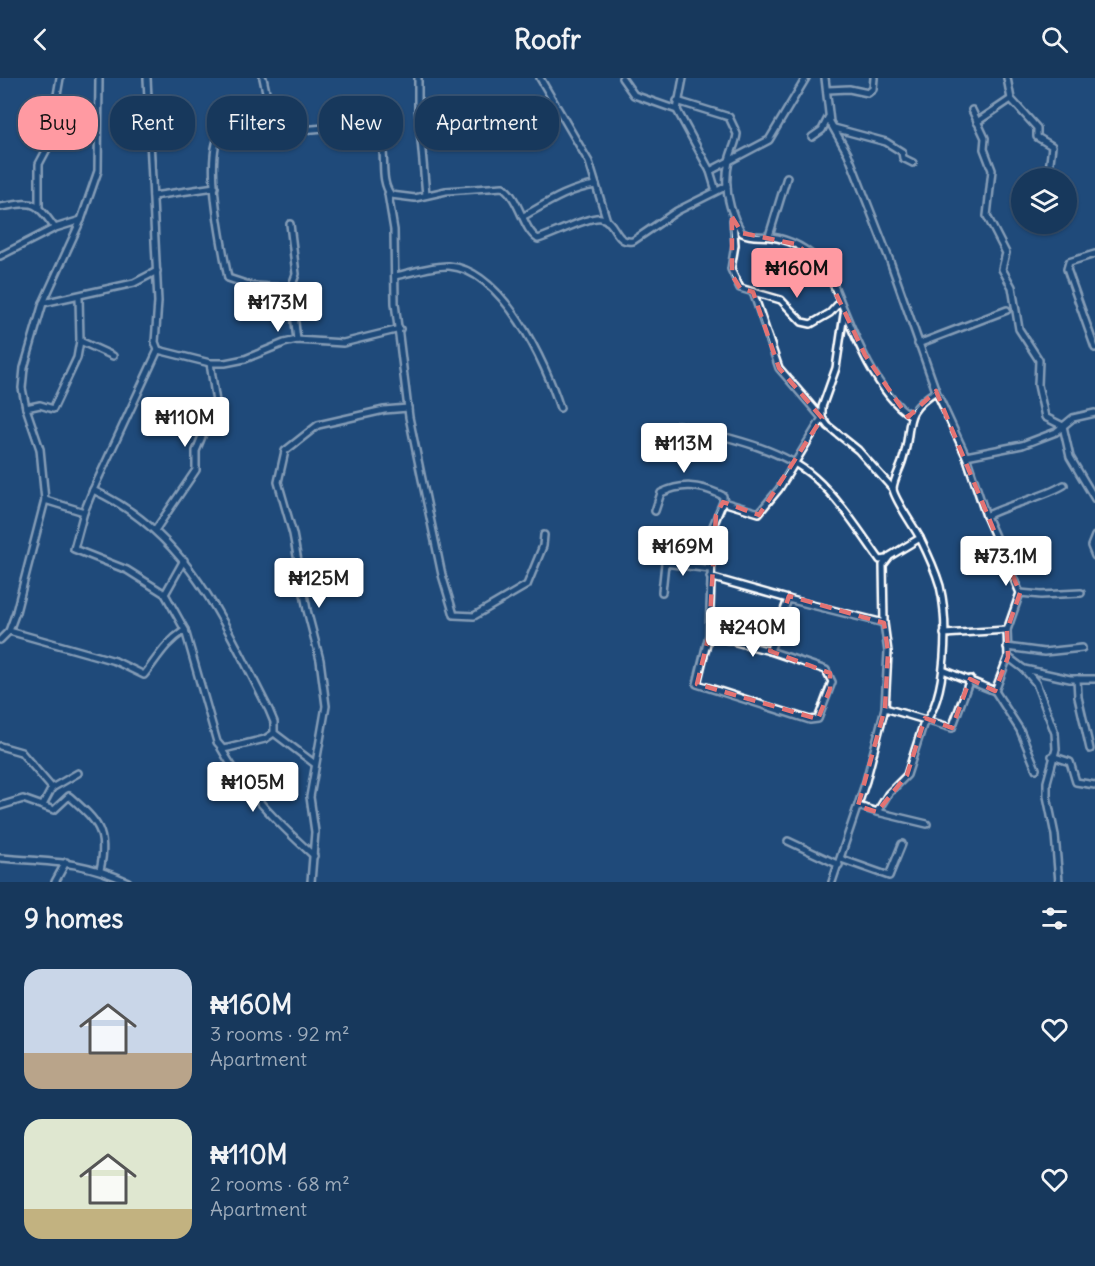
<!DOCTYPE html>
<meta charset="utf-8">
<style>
body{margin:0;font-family:Delius,sans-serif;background:#244365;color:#f1f3f6;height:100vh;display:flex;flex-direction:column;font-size:22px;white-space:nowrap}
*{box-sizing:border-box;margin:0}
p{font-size:20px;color:#9eacbb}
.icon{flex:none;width:33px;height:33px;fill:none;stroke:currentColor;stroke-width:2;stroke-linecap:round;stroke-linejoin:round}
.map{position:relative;height:804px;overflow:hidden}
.drawer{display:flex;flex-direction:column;background:#17385c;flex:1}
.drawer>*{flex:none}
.guide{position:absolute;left:18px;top:18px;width:600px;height:54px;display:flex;gap:12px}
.fabs{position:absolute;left:1011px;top:90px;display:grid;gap:12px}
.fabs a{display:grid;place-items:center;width:66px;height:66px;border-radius:50%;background:#17385c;box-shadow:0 2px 4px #0004,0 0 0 2px #365272;font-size:30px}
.price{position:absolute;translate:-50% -51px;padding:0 14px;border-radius:6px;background:#fff;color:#222;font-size:20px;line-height:39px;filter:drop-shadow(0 2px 3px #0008)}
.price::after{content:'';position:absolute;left:50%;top:36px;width:18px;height:14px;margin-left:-9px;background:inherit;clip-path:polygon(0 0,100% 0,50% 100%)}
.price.current{background:#ff9aa2;color:#111}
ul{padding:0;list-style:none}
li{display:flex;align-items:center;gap:18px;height:150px;padding:0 24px}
li span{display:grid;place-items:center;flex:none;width:168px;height:120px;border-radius:18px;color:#555}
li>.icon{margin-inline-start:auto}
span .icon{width:72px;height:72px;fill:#fffc;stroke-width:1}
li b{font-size:26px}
h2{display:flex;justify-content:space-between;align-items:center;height:72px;padding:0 24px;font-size:26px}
.pill{padding:0 21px;border-radius:24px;background:#17385c;box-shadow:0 2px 4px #0004,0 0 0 2px #365272;font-size:21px;line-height:54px}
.pill.current{background:#ff9aa2;color:#111}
header{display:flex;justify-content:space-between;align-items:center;height:78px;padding:0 24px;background:#17385c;font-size:27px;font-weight:800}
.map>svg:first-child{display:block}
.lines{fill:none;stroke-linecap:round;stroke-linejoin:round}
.street-casing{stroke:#fff;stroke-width:10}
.street{stroke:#1f4a7a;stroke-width:5}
.marked{fill:none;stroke:#e47373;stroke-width:4.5;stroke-dasharray:12 8;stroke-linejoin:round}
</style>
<header><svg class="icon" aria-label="back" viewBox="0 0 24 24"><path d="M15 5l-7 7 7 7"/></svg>Roofr<svg class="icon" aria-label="search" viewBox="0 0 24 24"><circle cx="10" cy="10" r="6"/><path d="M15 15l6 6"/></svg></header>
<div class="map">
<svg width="1095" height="804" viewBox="0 0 1095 804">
<rect width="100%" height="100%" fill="#1f4a7a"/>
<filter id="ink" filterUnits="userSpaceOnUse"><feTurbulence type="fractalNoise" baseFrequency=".0167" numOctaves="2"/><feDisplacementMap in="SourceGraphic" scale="12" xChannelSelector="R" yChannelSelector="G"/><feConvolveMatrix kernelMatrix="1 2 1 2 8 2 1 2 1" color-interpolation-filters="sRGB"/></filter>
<g filter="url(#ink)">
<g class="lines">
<g class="street-casing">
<g id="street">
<path d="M 263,0 L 271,37 L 282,52 L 290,53 L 359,47 L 376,51 C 390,70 377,99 391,117 L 415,120 L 446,113 L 503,109 C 520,121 523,152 538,161 C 552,157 589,138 601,140 C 617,143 614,166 633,163 L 677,133 L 727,108"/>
<path d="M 418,0 L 418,29 L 426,117"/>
<path d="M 540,0 L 589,84 L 607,143"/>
<path d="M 622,0 L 634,17 L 677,32"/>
<path d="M 683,0 L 677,32 L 710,93 L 716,113"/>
<path d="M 825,0 L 830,44 L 848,76 L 890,183 L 936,313 L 966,378 L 986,438 L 1020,515 L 1007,552 L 1008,579 L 995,613 L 943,592"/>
<path d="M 1007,0 L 1011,21 L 1037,50 L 1037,59 L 1052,68 L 1048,100"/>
<path d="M 828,12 L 849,11 L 868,15 L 873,11 L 874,0"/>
<path d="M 677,23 L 729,39 L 737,56 C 736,66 731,73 729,83 C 723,109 729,133 742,155 C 752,160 761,157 771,159 C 795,162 813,175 828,193 C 846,235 871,312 910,337"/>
<path d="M 972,32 L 985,60 L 984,71 L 992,92 L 987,138 L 1006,175 L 1002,191 L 1012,209 L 1019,251 L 1039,282 L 1038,307 L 1045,339 L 1063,348 L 1070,379 L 1095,421"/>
<path d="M 271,37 C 257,41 235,41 223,52 C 201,72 223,172 228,200 L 252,208 L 291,210"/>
<path d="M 977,44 L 1011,21"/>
<path d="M 834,50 L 886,64 L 902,74 L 903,80 L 913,85"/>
<path d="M 812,59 L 822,52 L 828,40"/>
<path d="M 710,93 L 769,62 L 806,0"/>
<path d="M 388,116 L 394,152 L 395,225 L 409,339 L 442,497 L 454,537 L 474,538 L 527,507 L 543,468 L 544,457"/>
<path d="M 153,118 L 215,109"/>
<path d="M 39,128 L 39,86 L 48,69 L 60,0"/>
<path d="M 0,129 C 35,124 34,121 55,150"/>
<path d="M 524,138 C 547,125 570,110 596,107"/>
<path d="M 733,142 L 735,167 L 731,191 L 740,210 L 781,222 L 802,244 L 811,246 L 830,235 L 840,224"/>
<path d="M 290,146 L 296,196 L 291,210 L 297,262"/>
<path d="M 1032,147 L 1032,146"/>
<path d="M 769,158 L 787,99"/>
<path d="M 1095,176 L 1069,184 L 1067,191 L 1095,270"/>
<path d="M 0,178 L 55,150 L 81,142"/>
<path d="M 395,198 C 411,195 433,187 449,188 C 503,192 546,286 560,330"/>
<path d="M 43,225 L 134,205 L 157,193"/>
<path d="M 844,236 L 836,290 L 822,329 L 822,340 L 828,348 L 858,372 L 893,411"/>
<path d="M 80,263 L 113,278"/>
<path d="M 918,266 L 1007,232"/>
<path d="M 158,272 L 210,285 L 225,285 L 245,281 L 284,265 L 297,262 L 343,265 L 400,251"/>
<path d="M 26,330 L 40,327 L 53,331 L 77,280 L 80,263 L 79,219"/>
<path d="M 678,347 C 721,358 780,369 814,399 C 840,422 860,454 880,482 L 887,481"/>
<path d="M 966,378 L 1022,367 L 1056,354 L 1073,340 L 1095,335"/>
<path d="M 93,412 L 158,272 L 155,264 L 158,224 L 147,0"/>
<path d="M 45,422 L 84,434 L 93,412 C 188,455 224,545 269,632 L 274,644 L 274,655 L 315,686"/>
<path d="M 655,433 L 661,415 C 682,405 699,407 719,416 L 723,418 L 723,424 L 759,435 L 779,411 L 822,340 L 779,290 L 753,214"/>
<path d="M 84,434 L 74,471 L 127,492 L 165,516"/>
<path d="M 986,438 C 1011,425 1040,421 1064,407"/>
<path d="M 156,451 L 196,392 L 196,373 L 216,324 L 210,285"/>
<path d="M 1095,458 L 1091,468 L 1095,478"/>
<path d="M 184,482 L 165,516 L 185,552 L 217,664 L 223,671 L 228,670 L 265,661 L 274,655"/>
<path d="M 710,499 L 788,521"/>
<path d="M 662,514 L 665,485 L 710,491"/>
<path d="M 1020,515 L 1041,517 L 1081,515"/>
<path d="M 9,553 L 115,583 L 144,597 C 159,578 164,566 185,552"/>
<path d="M 944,556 L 1007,552"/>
<path d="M 709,557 L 770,573 L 826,592 L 832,604 L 818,641 L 810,642 L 697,606 L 709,557 L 713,448 L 723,424"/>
<path d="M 0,562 L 9,553 L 16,534 L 45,422 L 40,371 L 26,330 L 22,310 L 24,290 L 43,225 L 81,142 L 98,93 L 99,0"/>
<path d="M 1007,569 L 1044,574 L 1082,570"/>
<path d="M 770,573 L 788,521 L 884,545"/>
<path d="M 1008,579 L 1024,591 L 1070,601 L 1095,601"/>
<path d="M 1024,591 L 1036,605 L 1055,655 L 1056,671 L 1047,704 L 1047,718 L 1055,757 L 1059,804"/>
<path d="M 1077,601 L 1078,619 L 1090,671"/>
<path d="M 995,613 L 1020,652 L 1036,691"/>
<path d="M 885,630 L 952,650 L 970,601"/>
<path d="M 0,668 L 21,674 L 52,710"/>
<path d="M 221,670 C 245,713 278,745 314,778"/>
<path d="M 1052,678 L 1070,684 L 1076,704 L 1095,707"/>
<path d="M 43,727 L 52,710 L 78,695"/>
<path d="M 0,728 L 23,721 L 54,732 L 69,718 C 97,743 109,753 100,792"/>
<path d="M 858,728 L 877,734 L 888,716 L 907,697 L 923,647 C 948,619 948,543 940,508 C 935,491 928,476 920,460"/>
<path d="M 877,734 L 927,746"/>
<path d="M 788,763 L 839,787"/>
<path d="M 0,780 C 49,784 81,782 128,804"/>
<path d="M 841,781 L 889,798 L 902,766"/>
<path d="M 55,804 L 66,784"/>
<path d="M 311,804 L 315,754 L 310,719 L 326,628 L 320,582 L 307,532 L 293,456 L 278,404 L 285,373 L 318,347 L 384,332 L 408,330"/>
<path d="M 832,804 L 866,703 L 885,630 L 888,574 L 884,545 L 883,487 L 890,478 L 920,460 C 915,450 894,421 893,411 C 893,402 901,390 903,381 C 914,346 900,337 936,313"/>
</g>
</g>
<use href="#street" class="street"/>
</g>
</g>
<path d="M0 0H1095V804H0ZM 732,139 L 742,155 L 795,166 L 821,184 L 865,277 L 908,339 L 936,313 L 1020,515 L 1007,552 L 1008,579 L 995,613 L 970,601 L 952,650 L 925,640 L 907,697 L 877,734 L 858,728 L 885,630 L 888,574 L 884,545 L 789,518 L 770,573 L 830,595 L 830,611 L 818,641 L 697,606 L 709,557 L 716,437 L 723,424 L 759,437 L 822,340 L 779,290 L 753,214 L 740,210 L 732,197 Z" fill="#1f4a7a" fill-opacity=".55" fill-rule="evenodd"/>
<path class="marked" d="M 732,139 L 742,155 L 795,166 L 821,184 L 865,277 L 908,339 L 936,313 L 1020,515 L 1007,552 L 1008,579 L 995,613 L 970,601 L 952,650 L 925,640 L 907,697 L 877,734 L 858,728 L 885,630 L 888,574 L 884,545 L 789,518 L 770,573 L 830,595 L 830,611 L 818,641 L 697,606 L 709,557 L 716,437 L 723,424 L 759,437 L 822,340 L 779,290 L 753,214 L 740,210 L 732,197 Z"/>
</svg>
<div class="fabs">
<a><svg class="icon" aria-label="layers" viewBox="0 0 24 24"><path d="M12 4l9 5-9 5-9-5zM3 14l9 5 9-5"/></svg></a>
</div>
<b class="price current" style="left:797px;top:221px">₦160M</b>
<b class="price" style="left:278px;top:255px">₦173M</b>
<b class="price" style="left:185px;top:370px">₦110M</b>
<b class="price" style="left:684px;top:396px">₦113M</b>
<b class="price" style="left:683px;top:499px">₦169M</b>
<b class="price" style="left:1006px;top:509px">₦73.1M</b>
<b class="price" style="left:319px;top:531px">₦125M</b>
<b class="price" style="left:753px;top:580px">₦240M</b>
<b class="price" style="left:253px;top:735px">₦105M</b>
<div class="guide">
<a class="pill current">Buy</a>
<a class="pill">Rent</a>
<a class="pill">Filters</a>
<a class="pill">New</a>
<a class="pill">Apartment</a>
</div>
</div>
<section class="drawer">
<h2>9 homes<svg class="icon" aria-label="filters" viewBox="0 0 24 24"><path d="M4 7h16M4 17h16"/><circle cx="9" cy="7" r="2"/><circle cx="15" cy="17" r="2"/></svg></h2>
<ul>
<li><span style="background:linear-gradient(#c9d6e8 70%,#b9a48a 0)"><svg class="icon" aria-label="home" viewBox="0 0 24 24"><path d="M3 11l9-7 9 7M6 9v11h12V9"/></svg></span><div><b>₦160M</b><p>3 rooms · 92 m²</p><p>Apartment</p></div><svg class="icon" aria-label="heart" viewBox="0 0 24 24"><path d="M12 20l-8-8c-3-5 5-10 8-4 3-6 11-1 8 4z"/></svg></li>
<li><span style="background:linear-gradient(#dfe7d0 75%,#c2b280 0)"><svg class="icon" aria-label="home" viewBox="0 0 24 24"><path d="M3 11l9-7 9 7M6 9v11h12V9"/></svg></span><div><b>₦110M</b><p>2 rooms · 68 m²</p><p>Apartment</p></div><svg class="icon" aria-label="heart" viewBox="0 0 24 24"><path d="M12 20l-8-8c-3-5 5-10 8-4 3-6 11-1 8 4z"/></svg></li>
</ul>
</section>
